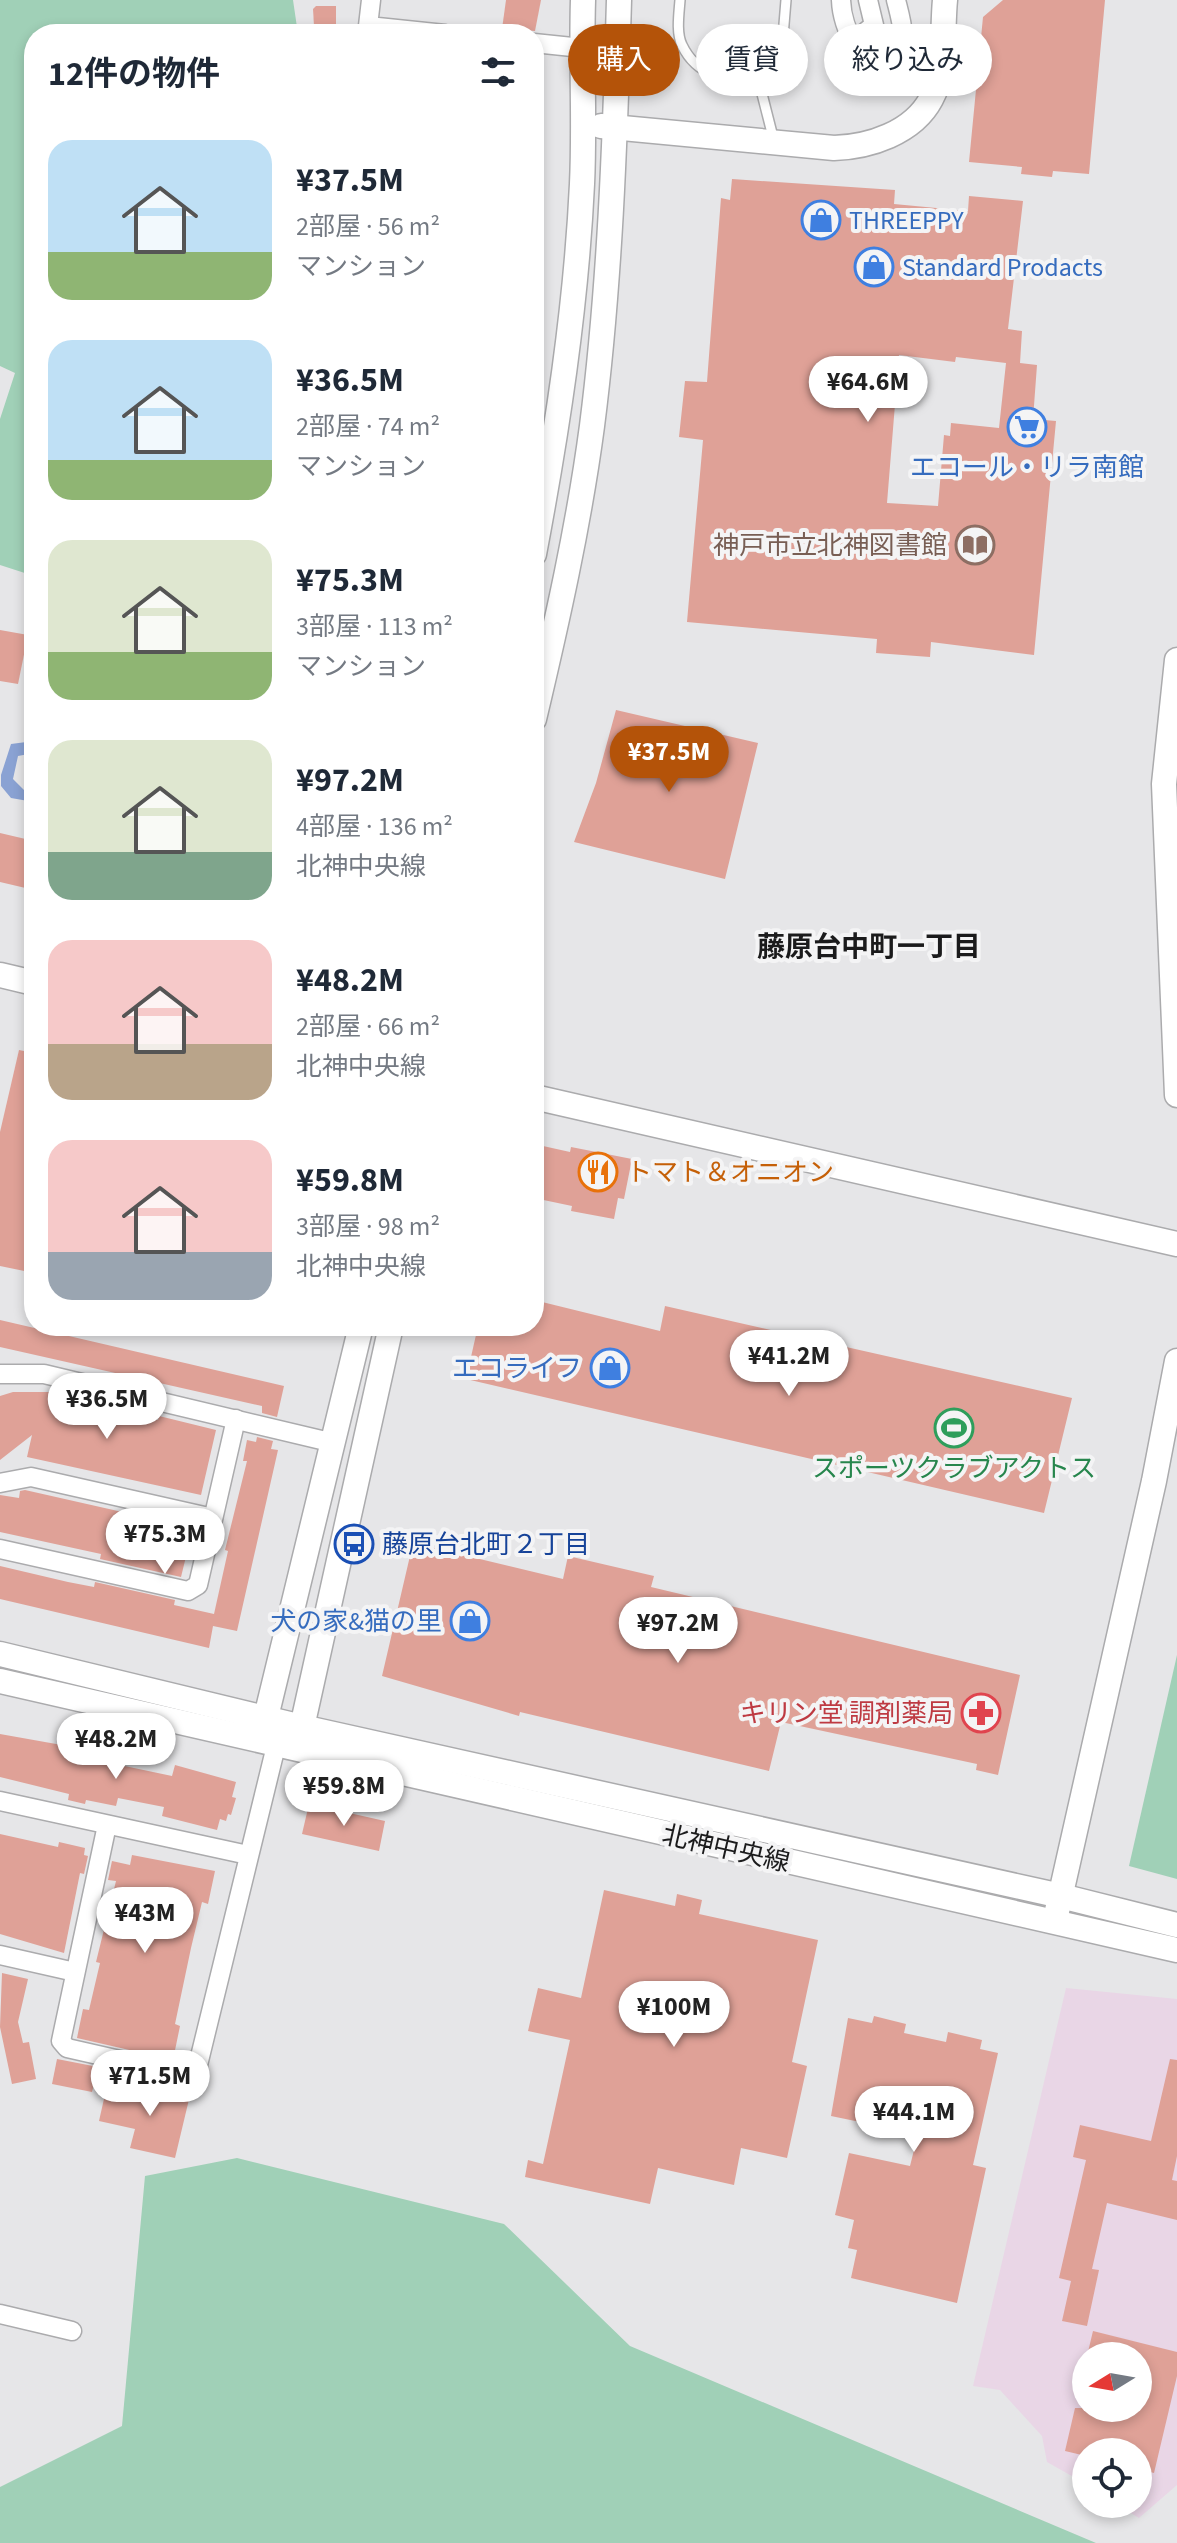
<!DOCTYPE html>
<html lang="ja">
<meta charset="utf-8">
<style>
body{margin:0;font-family:"Source Sans 3","Noto Sans JP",sans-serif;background:#f2f2f3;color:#1f2937;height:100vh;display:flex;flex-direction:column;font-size:30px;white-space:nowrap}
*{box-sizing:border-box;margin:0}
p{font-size:26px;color:#747a83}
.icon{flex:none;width:44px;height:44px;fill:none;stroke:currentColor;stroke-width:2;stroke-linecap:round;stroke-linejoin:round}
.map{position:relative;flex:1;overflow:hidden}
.drawer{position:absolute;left:24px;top:24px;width:520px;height:1312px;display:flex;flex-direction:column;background:#fff;border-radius:32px;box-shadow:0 4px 12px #0003}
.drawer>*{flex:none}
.guide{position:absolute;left:568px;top:24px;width:488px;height:72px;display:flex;gap:16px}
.needle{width:52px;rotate:259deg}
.buttons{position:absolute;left:1072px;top:2342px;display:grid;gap:16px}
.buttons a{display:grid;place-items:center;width:80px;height:80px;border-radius:50%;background:#fff;box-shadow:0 4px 12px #0003;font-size:40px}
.price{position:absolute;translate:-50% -68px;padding:0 18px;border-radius:28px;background:#fff;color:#222;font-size:26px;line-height:52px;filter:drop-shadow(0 2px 4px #0008)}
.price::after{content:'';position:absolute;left:50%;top:48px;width:24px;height:18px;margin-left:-12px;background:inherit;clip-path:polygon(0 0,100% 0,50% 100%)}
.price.active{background:#b45309;color:#fff}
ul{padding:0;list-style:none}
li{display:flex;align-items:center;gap:24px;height:200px;padding:0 24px}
li span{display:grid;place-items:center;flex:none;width:224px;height:160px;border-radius:24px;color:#555}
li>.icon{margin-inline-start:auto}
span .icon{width:96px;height:96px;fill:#fffc;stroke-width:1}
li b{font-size:34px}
h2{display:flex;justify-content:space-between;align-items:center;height:96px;padding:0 24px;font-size:34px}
.pill{padding:0 28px;border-radius:36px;background:#fff;box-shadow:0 4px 12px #0003;font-size:28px;line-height:72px}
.pill.active{background:#b45309;color:#fff}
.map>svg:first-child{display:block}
.education{fill:#e9d6e6;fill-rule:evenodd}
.green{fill:#a0d0b7}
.water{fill:#8aa2d3}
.building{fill:#dfa197;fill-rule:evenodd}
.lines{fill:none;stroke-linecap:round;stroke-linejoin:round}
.service-casing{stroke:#ababad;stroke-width:12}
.minor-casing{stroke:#ababad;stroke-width:21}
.tertiary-casing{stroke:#ababad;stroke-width:27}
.service{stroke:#fff;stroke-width:9}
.minor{stroke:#fff;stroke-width:18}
.tertiary{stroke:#fff;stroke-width:24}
.labels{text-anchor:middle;stroke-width:8;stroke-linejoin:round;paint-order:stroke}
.shop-label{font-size:26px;fill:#366cbe;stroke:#f4f4f5;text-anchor:start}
.education-label{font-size:26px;fill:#785e54;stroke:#f4f4f5;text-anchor:end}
.food-label{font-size:26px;fill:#c56008;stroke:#f4f4f5;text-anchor:start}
.leisure-label{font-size:26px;fill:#27864d;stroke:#f4f4f5}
.transit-label{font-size:26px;fill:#164399;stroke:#f4f4f5;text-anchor:start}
.health-label{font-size:26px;fill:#be3a42;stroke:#f4f4f5;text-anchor:end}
.street-label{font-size:26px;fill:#1b1b1c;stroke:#f4f4f5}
.neighbourhood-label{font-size:28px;font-weight:bold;fill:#1b1b1c;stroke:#f4f4f5}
</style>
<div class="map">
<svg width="1177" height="2543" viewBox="0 0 1177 2543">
<rect width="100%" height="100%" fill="#e6e6e8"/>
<path class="education" d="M 1066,1988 L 1177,1999 L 1177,2485 L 1139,2518 L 1116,2504 L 1138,2504 L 1138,2452 L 1086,2452 L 1086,2484 L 1047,2462 L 1042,2436 L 1000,2390 L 973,2386 ZM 1086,2356 L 1138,2356 L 1138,2408 L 1086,2408 Z"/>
<g class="green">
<path d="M 0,0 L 293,0 L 298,34 L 34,34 L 34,576 L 0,565 L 0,419 L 15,373 L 0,366 Z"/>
<path d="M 1177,1655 L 1177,1879 L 1129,1866 Z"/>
<path d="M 237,2158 L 504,2224 L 630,2346 L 1096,2543 L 0,2543 L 0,2487 L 122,2426 L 145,2176 Z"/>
</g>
<path class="water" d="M 34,741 L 34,753 L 18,756 L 13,779 L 28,794 L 34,795 L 34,802 L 11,798 L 1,786 L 1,775 L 11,744 Z"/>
<g class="building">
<path d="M 506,0 L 541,0 L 535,31 L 502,29 Z"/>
<path d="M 1003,0 L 1105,0 L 1089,174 L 1053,171 L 1052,177 L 1021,174 L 1022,167 L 969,162 L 983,17 Z"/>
<path d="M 316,6 L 336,6 L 336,27 L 314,26 L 313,9 Z"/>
<path d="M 732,179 L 895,190 L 894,204 L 968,211 L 969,196 L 1023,201 L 1008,329 L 1022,331 L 1020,363 L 1037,365 L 1033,419 L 1056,421 L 1034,655 L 931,642 L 930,657 L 876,653 L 877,639 L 687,622 L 703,440 L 679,437 L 685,381 L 707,382 L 721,198 L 730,200 ZM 899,355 L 955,362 L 956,357 L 1006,363 L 999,428 L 951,423 L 950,436 L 944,435 L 938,506 L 887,503 Z"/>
<path d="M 0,630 L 28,635 L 18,684 L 0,681 Z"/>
<path d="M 616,710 L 758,743 L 725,879 L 574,842 L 596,783 Z"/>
<path d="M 0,833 L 34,841 L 34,890 L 0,882 Z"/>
<path d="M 19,1050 L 34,1053 L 34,1273 L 0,1266 L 0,1132 Z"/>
<path d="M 534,1144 L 570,1152 L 571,1147 L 632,1159 L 624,1199 L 618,1198 L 614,1219 L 571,1211 L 572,1206 L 534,1198 Z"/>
<path d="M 534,1300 L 660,1331 L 665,1306 L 1072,1398 L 1044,1513 L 466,1379 L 478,1326 L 534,1326 Z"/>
<path d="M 0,1320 L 284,1386 L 277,1417 L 262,1413 L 262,1406 L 0,1347 Z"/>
<path d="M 13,1392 L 49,1392 L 49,1396 L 97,1408 L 98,1404 L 158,1420 L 159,1416 L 216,1430 L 201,1495 L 27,1457 L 32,1435 L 0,1460 L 0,1396 Z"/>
<path d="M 257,1437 L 273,1441 L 271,1449 L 278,1450 L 237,1631 L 213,1626 L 209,1648 L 0,1599 L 0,1566 L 68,1582 L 94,1587 L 95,1582 L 175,1600 L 174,1605 L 214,1614 L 228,1551 L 225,1550 L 247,1461 L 243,1461 L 247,1440 L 256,1442 Z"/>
<path d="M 25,1490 L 193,1528 L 181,1577 L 100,1559 L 101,1554 L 0,1532 L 0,1495 L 19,1498 L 20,1491 Z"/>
<path d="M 413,1543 L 563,1579 L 568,1556 L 654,1576 L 651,1587 L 1020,1675 L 998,1775 L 976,1770 L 977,1764 L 781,1722 L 769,1771 L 520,1712 L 519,1716 L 382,1676 Z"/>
<path d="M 0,1734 L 101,1752 L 102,1747 L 119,1750 L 115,1764 L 172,1776 L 175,1765 L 236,1782 L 232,1797 L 236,1798 L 231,1815 L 228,1814 L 226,1821 L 220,1819 L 217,1830 L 162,1816 L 164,1807 L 118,1798 L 116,1806 L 86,1800 L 85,1804 L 68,1800 L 69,1794 L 0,1777 Z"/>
<path d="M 309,1804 L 385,1821 L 379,1851 L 302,1834 Z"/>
<path d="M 0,1834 L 58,1847 L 59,1842 L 85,1848 L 84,1855 L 88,1856 L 84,1874 L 80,1873 L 64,1953 L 0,1934 Z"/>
<path d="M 132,1855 L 215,1871 L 208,1904 L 202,1902 L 191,1948 L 175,2024 L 180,2026 L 173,2060 L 77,2038 L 83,2009 L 89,2010 L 100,1963 L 96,1962 L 116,1881 L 108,1880 L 112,1861 L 130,1865 Z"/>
<path d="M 604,1890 L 675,1906 L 677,1894 L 702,1900 L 699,1914 L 818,1940 L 792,2062 L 807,2066 L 787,2158 L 741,2148 L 734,2185 L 658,2168 L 650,2204 L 525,2177 L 528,2160 L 543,2164 L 570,2040 L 528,2031 L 538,1988 L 581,1998 Z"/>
<path d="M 2,1973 L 28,1979 L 18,2022 L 23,2043 L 29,2042 L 36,2079 L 12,2084 L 0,2027 Z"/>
<path d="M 874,2016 L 906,2024 L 904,2033 L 946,2042 L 948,2032 L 982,2040 L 980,2049 L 998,2053 L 973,2165 L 986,2168 L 957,2303 L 851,2278 L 857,2250 L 848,2248 L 854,2220 L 835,2215 L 849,2153 L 910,2166 L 918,2134 L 831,2116 L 848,2018 L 872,2023 Z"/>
<path d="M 57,2059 L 98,2067 L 92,2092 L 52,2084 Z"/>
<path d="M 1170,2059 L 1177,2060 L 1177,2156 L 1172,2180 L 1177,2181 L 1177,2220 L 1107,2203 L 1092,2269 L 1099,2270 L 1087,2326 L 1062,2321 L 1071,2281 L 1059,2278 L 1086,2160 L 1073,2157 L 1080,2125 L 1151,2141 Z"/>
<path d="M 155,2082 L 191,2091 L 175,2158 L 130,2148 L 135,2129 L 99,2121 L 106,2090 L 151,2101 Z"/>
<path d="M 1093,2331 L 1177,2352 L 1177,2376 L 1154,2473 L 1138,2469 L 1138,2452 L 1086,2452 L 1086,2456 L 1065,2451 L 1075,2408 L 1138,2408 L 1138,2356 L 1087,2356 Z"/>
</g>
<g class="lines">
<g class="service-casing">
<g id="service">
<path d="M 680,0 C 679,14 676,33 682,45 C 697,77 729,82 759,82 L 781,61 L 786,0"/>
<path d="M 759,82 L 774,141"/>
</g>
</g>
<g class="minor-casing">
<g id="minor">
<path d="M 371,0 L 368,26 L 445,34"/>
<path d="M 841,0 C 842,29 861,69 895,62 C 909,44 901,20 896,0"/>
<path d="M 848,34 L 859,37 L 874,25 L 868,0"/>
<path d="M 534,43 L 582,48"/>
<path d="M 0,1374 L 44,1374 L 334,1443"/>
<path d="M 0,1483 L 31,1477 L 213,1518"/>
<path d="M 0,1549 L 188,1591 L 198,1585 L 236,1419"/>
<path d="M 0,1801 L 248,1855"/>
<path d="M 107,1825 L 61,2041 L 67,2048 L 186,2075 L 197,2069 L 276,1746"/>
<path d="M 0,1955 L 75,1972"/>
<path d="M 0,2314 L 72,2331"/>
</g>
</g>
<g class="tertiary-casing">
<g id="tertiary">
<path d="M 601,126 L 834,148 C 869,147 913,133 931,99 C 946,72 942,30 945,0"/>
<path d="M 534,554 C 557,432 576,309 582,184 C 585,123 581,61 583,0"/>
<path d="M 1177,660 L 1164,784 L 1177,1095"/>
<path d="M 534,719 C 557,622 579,524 592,426 C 610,285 615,142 619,0"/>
<path d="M 0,975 L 34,983"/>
<path d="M 534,1097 L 1177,1244"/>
<path d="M 0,1654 L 302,1727 L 1061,1896 L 1177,1925"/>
<path d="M 0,1681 L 1177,1950"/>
<path d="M 272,1732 L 266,1717 L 361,1326"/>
<path d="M 291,1735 L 302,1727 L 391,1326"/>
<path d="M 1057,1911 L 1154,1481 L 1177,1361"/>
</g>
</g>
<use href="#service" class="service"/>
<use href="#minor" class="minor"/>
<use href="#tertiary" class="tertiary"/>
</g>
<defs>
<g id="shop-ring" transform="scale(2)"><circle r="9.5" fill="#f4f4f5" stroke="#3f7fe0" stroke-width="1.5"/><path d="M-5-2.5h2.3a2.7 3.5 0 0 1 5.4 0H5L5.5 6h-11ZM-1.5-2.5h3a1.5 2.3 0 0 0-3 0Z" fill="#3f7fe0"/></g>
<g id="supermarket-ring" transform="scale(2)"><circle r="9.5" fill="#f4f4f5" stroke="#3f7fe0" stroke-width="1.5"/><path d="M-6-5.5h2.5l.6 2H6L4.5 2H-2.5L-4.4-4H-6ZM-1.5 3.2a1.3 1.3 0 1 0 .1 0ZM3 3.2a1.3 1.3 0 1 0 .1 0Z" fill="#3f7fe0"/></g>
<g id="library-ring" transform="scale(2)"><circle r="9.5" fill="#f4f4f5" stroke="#8d6e63" stroke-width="1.5"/><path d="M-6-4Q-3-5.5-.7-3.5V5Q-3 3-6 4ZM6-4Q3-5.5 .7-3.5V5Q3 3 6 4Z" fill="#8d6e63"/></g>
<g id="restaurant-ring" transform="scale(2)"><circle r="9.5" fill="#f4f4f5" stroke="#e8710a" stroke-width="1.5"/><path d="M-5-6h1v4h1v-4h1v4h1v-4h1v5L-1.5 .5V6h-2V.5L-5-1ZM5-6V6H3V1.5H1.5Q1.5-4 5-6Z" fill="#e8710a"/></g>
<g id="stadium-ring" transform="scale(2)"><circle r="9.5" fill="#f4f4f5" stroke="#2e9e5b" stroke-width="1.5"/><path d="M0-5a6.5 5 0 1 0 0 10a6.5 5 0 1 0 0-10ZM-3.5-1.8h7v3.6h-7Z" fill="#2e9e5b"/></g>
<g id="bus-ring" transform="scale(2)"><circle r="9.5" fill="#f4f4f5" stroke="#1a4fb4" stroke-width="1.5"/><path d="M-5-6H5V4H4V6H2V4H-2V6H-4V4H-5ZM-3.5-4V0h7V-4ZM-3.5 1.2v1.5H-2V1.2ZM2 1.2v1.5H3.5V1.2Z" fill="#1a4fb4"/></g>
<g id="pharmacy-ring" transform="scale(2)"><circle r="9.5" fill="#f4f4f5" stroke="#e0444e" stroke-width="1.5"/><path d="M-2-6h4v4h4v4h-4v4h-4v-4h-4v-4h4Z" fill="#e0444e"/></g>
</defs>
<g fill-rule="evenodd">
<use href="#shop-ring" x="821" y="220"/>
<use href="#shop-ring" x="874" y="267"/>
<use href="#supermarket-ring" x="1027" y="427"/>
<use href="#library-ring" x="975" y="545"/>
<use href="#restaurant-ring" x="598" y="1172"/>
<use href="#shop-ring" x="610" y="1368"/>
<use href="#stadium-ring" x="954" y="1428"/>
<use href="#bus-ring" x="354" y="1544"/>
<use href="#shop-ring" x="470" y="1621"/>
<use href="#pharmacy-ring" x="981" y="1713"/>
</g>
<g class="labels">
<g class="shop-label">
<text x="849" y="229">THREEPPY</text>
<text x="902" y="276">Standard Prodacts</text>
<text x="1027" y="476" text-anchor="middle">エコール・リラ南館</text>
<text x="582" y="1377" text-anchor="end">エコライフ</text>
<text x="442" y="1630" text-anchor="end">犬の家&amp;猫の里</text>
</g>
<g class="education-label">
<text x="947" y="554">神戸市立北神図書館</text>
</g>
<g class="food-label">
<text x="626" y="1181">トマト＆オニオン</text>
</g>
<g class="leisure-label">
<text x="954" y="1477">スポーツクラブアクトス</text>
</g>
<g class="transit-label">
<text x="382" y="1553">藤原台北町２丁目</text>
</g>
<g class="health-label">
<text x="953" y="1722">キリン堂 調剤薬局</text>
</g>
<g class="street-label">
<text transform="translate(726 1848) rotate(13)" y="9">北神中央線</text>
</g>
<g class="neighbourhood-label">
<text x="869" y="956">藤原台中町一丁目</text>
</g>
</g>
</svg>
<div class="buttons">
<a><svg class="needle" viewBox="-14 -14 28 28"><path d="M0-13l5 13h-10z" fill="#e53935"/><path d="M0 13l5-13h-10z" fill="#747a83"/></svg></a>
<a><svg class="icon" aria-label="locate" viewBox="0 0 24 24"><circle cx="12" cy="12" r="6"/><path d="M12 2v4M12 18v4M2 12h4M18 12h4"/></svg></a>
</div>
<b class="price" style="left:868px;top:424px">¥64.6M</b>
<b class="price active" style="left:669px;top:794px">¥37.5M</b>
<b class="price" style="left:789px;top:1398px">¥41.2M</b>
<b class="price" style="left:107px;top:1441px">¥36.5M</b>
<b class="price" style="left:165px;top:1576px">¥75.3M</b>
<b class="price" style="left:678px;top:1665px">¥97.2M</b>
<b class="price" style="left:116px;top:1781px">¥48.2M</b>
<b class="price" style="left:344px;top:1828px">¥59.8M</b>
<b class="price" style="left:145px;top:1955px">¥43M</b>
<b class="price" style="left:674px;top:2049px">¥100M</b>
<b class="price" style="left:150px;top:2118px">¥71.5M</b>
<b class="price" style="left:914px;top:2154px">¥44.1M</b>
<div class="guide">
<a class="pill active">購入</a>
<a class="pill">賃貸</a>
<a class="pill">絞り込み</a>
</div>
<section class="drawer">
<h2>12件の物件<svg class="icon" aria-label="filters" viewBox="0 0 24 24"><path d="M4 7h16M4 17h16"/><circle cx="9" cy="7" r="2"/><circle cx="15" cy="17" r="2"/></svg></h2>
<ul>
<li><span style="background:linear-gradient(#bfe0f5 70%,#8fb573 0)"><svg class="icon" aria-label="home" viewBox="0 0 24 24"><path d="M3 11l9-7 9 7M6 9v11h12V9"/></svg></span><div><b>¥37.5M</b><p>2部屋 · 56 m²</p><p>マンション</p></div></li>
<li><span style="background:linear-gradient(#bfe0f5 75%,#8fb573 0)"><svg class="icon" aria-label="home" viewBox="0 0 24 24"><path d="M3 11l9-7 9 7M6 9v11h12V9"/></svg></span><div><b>¥36.5M</b><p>2部屋 · 74 m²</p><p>マンション</p></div></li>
<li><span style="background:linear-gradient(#dfe7d0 70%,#8fb573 0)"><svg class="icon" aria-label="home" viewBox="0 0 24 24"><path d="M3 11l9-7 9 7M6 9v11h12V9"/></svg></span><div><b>¥75.3M</b><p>3部屋 · 113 m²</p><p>マンション</p></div></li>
<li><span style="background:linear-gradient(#dfe7d0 70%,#7fa58c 0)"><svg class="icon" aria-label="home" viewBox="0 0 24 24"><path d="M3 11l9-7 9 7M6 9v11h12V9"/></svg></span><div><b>¥97.2M</b><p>4部屋 · 136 m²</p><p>北神中央線</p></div></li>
<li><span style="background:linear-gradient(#f6c9c9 65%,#b9a48a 0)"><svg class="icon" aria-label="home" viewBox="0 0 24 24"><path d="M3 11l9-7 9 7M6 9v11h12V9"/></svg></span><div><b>¥48.2M</b><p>2部屋 · 66 m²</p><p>北神中央線</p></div></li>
<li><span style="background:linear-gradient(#f6c9c9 70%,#9aa5b1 0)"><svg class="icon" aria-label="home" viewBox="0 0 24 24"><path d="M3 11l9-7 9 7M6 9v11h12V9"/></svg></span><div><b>¥59.8M</b><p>3部屋 · 98 m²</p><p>北神中央線</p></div></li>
</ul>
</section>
</div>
